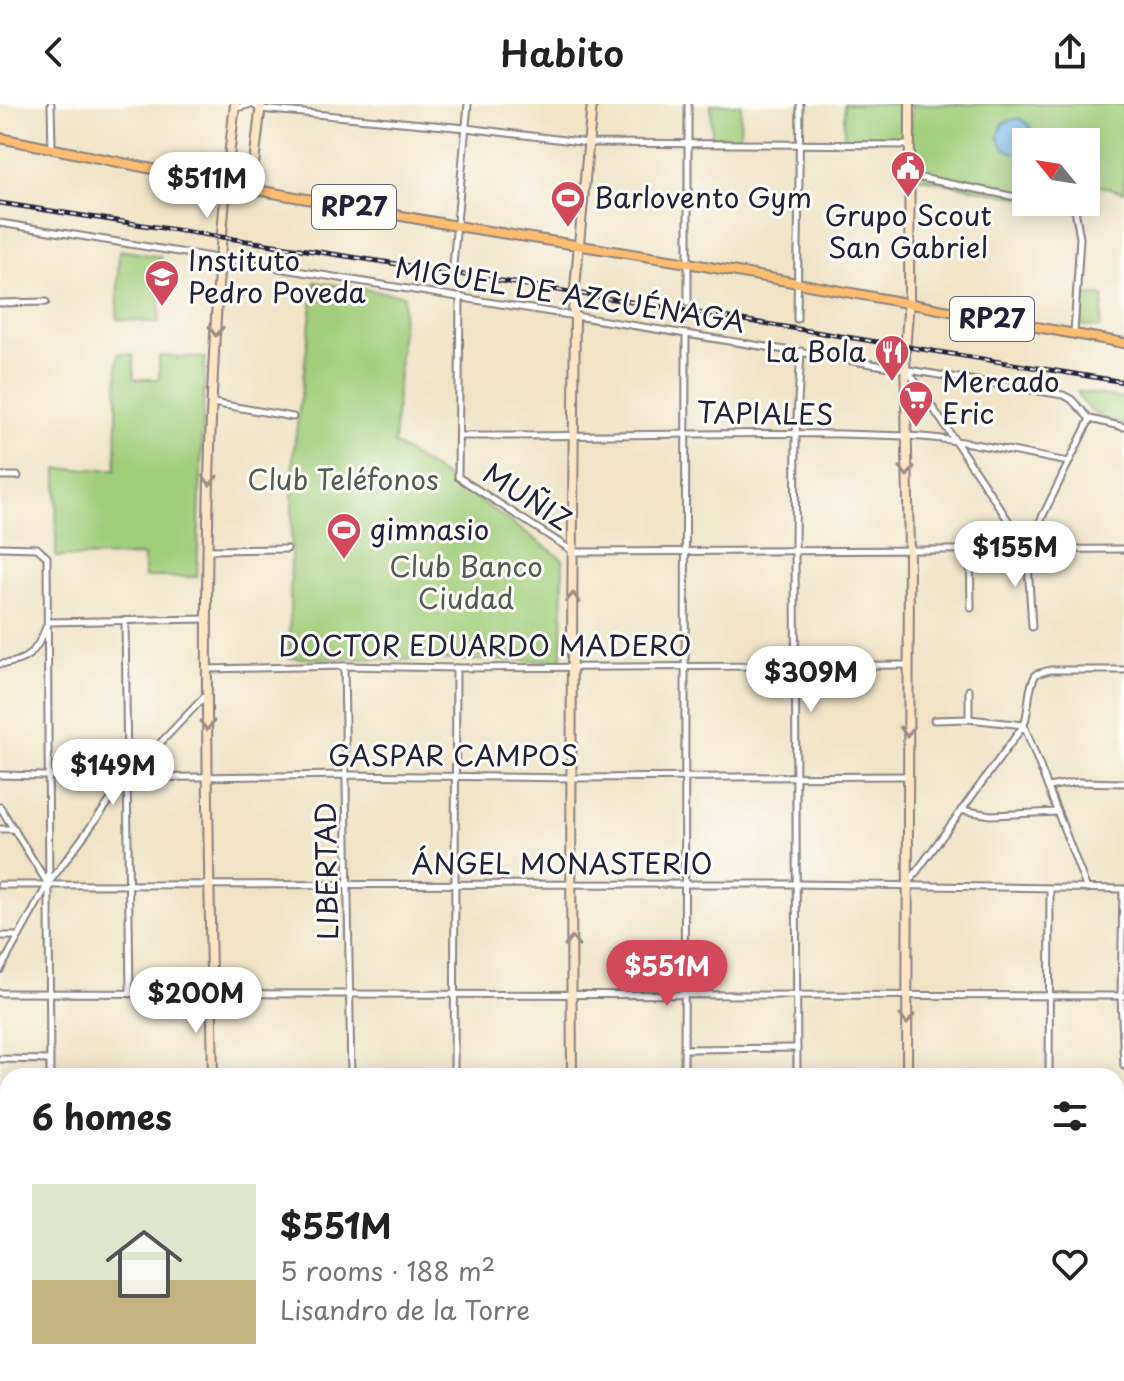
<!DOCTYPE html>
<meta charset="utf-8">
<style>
body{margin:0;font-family:"Playpen Sans",sans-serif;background:#f2f2f2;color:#222;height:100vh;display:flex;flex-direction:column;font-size:30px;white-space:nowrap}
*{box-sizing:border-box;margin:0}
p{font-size:26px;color:#767676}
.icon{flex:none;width:44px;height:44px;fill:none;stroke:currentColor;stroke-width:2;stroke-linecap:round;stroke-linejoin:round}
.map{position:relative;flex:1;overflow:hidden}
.panel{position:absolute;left:0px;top:964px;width:1124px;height:314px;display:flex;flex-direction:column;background:#fff;border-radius:24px 24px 0 0;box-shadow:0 4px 20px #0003}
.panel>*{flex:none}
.needle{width:52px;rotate:300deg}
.fabs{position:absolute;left:1012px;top:24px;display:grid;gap:16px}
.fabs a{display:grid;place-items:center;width:88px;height:88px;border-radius:0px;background:#fff;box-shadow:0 4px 20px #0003;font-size:40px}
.price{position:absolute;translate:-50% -68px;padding:0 18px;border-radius:28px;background:#fff;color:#222;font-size:26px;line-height:52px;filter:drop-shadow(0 2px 4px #0008)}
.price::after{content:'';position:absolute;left:50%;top:48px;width:24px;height:18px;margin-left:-12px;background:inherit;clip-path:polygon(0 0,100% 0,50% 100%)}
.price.current{background:#d1495b;color:#fff}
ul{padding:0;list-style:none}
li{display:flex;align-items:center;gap:24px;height:200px;padding:0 32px}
li span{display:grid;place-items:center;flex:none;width:224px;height:160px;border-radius:0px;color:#555}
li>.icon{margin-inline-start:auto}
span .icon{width:96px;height:96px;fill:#fffc;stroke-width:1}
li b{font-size:34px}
h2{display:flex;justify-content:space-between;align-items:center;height:96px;padding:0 32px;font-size:34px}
header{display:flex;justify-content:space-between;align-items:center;height:104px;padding:0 32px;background:#fff;font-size:36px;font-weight:600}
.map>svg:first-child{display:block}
.green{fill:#a2ce7b;stroke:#62785b;stroke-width:2}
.water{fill:#73beec;stroke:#4a7094;stroke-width:2}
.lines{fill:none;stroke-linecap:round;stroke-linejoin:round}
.street-casing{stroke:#898280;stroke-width:9}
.secondary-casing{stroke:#898280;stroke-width:12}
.primary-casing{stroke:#898280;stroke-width:12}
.street{stroke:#fff;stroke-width:5}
.secondary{stroke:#fee5c5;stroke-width:8}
.primary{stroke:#fcbd6f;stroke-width:8}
.rail-casing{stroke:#22223b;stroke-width:5}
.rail{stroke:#fdfcf7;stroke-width:2;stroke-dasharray:6;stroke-linecap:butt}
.oneway{stroke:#9b8d87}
.labels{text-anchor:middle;stroke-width:6;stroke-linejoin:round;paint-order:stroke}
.shield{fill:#fdfcf7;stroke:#646373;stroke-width:2}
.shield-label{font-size:26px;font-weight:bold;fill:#22223b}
.poi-label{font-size:28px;fill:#22223b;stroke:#fdfcf7;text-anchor:start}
.street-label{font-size:28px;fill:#22223b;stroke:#fdfcf7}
.park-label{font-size:28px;fill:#4f5e51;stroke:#fdfcf7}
</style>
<header><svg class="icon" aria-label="back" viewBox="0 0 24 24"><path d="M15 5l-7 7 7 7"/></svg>Habito<svg class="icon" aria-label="share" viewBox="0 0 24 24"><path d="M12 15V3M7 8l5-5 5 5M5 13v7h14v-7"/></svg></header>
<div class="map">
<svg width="1124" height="1277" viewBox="0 0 1124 1277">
<rect width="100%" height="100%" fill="#fdfcf7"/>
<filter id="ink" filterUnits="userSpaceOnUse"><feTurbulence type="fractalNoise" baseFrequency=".0125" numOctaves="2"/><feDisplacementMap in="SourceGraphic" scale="16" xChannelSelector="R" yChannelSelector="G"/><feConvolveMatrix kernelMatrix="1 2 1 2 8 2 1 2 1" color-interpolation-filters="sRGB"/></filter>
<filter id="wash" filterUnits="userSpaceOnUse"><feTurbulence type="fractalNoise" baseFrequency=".006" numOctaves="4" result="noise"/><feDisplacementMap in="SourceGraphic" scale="32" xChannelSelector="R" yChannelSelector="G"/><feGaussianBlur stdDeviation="1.8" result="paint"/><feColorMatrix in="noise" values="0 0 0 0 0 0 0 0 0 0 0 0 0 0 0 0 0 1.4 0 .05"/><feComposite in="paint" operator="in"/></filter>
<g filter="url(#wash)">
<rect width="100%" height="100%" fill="#f0e3c6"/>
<g class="green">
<path d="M 711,0 L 741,0 L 740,33 L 712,33 Z"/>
<path d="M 844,0 L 903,0 L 903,34 L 844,35 Z"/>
<path d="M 911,0 L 1124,0 L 1124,88 L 1090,80 L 1086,88 L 1086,38 L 1026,38 L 1026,95 L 911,72 Z"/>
<path d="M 119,146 L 161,153 L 159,219 L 117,215 Z"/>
<path d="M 315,178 L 404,191 L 394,340 L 449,375 L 563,455 L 562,557 L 289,554 L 293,353 Z"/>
<path d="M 1084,191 L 1104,192 L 1100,224 L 1083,222 L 1081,217 Z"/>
<path d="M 118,249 L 133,251 L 134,275 L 159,275 L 159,252 L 205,254 L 197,473 L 144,473 L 144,452 L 56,453 L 57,365 L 116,365 Z"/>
<path d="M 1077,287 L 1124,295 L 1124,320 C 1104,317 1084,307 1077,287 Z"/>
</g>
<path class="water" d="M 1018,14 L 1028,19 L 1034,33 L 1041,33 L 1040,38 L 1026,38 L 1026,54 L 1022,48 L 1014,49 L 1004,44 L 998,33 L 1003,19 Z"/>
</g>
<g filter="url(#ink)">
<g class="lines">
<g class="street-casing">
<g id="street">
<path d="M 51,0 L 52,44"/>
<path d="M 236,4 L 252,0 L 260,5 L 466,24 L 589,39 L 910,41"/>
<path d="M 911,72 L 1026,95"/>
<path d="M 1042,98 L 1075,105 L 1080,134 L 1074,229"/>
<path d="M 0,119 L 1063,291 L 1071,295 L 1090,315 L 1124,323"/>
<path d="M 453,161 L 468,0"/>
<path d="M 460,192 L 458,373 L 574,448 L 1124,445"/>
<path d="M 0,199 L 46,198"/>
<path d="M 688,199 L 688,0"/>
<path d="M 797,215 L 800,0"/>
<path d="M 907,265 L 1026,443"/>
<path d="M 213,299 L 293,313"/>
<path d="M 459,332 C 608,333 757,326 906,332 C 958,334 1017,349 1069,358"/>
<path d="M 0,372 L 18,372"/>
<path d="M 0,443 L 37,444 L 47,453 L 50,972"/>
<path d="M 208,446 L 287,445"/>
<path d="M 970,446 L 971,504"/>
<path d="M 125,517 L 130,890"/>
<path d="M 48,518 L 206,515"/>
<path d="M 1032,523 L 1027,444 L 1090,315"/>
<path d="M 0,560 C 27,559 37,547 46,523"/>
<path d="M 344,562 L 351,972"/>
<path d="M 207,565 L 344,562 L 456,564 L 908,561"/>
<path d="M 969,586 L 969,615"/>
<path d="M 934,616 L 969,615 L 1024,621"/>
<path d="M 1024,621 L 1087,785"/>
<path d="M 0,671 L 127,674 L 345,671 L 572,674 L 907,672"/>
<path d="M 1048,683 L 1077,678 L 1124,679"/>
<path d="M 0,703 L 48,780"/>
<path d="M 961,706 L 991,711 L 1058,708"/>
<path d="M 0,725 L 15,725"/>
<path d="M 909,778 L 1024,621 C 1030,604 1027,585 1036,570 L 1050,566 L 1124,566"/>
<path d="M 0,781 L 797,780 L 1124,785"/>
<path d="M 1123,785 L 1121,892 L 1124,962"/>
<path d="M 0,832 L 19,832"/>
<path d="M 0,866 L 48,780 L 127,674 L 207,590"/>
<path d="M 0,889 L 1124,892"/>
<path d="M 684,945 L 797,944"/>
<path d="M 0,955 L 49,956"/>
<path d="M 454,972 L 456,564"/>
<path d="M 684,972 L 686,231"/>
<path d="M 797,972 L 795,447 L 796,331 L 801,247"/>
<path d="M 1049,972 L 1050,786"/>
<path d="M 1116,1001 L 1124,1001"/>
<path d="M 0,1221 L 8,1221"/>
<path d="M 67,1270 L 67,1277"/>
<path d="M 442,1270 L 798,1270"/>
<path d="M 860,1270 L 1002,1270"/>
<path d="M 1047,1270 L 1047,1277"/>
<path d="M 1058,1270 L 1124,1271"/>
<path d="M 357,1277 L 357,1270"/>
<path d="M 816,1277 L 816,1270"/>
</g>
</g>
<g class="secondary-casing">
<g id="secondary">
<path d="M 251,85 L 261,0"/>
<path d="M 213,972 C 207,648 196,322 235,0"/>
<path d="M 572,972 C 570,719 572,466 575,213 L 573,205 L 592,0"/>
<path d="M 907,972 L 909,446 L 905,248 L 909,195 L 910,0"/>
<path d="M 0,1036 L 8,1037"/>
<path d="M 0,1056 L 8,1056"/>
<path d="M 1116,1149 L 1124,1150"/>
<path d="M 1116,1171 L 1124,1171"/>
<path d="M 213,1270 L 213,1277"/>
<path d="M 576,1270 L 576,1277"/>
<path d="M 931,1270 L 931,1277"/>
</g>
</g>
<g class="primary-casing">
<path id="primary" d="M 0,34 L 251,85 L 457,122 L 688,159 L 1124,239"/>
</g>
<use href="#street" class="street"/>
<use href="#secondary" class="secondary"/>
<use href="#primary" class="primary"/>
<g class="rail-casing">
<path id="rail" d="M 0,99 L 391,159 L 1124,278"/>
</g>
<use href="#rail" class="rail"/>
</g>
<defs><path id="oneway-chevron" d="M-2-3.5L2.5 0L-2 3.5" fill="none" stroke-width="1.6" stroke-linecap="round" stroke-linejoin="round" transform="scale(2)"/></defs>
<g class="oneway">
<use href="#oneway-chevron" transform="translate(216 227) rotate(92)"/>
<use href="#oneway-chevron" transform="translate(907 367) rotate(90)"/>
<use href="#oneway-chevron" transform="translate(210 376) rotate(92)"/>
<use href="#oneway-chevron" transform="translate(573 494) rotate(-88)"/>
<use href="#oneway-chevron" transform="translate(207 621) rotate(90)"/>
<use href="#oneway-chevron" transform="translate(907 627) rotate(91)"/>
<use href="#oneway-chevron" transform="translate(572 838) rotate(-89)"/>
<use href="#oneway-chevron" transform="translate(907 915) rotate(90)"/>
</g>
</g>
<defs>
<g id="civic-pin" transform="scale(1.8)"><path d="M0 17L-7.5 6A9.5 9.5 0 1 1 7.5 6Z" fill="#d1495b" stroke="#fdfcf7"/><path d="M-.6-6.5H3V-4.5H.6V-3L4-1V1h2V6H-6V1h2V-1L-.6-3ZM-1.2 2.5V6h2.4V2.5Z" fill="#fff"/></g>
<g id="stadium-pin" transform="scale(1.8)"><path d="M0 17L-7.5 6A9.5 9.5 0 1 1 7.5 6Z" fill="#d1495b" stroke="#fdfcf7"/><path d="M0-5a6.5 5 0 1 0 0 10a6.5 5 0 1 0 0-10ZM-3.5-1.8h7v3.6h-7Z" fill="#fff"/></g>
<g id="school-pin" transform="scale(1.8)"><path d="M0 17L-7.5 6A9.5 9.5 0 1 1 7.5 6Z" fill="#d1495b" stroke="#fdfcf7"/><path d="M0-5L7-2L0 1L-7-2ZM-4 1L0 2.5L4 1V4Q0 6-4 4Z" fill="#fff"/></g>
<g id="restaurant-pin" transform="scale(1.8)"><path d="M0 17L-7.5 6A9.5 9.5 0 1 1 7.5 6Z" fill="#d1495b" stroke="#fdfcf7"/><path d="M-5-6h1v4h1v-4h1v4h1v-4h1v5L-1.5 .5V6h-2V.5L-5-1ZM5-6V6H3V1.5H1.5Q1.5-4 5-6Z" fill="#fff"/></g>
<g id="supermarket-pin" transform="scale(1.8)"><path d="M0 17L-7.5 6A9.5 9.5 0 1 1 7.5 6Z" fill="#d1495b" stroke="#fdfcf7"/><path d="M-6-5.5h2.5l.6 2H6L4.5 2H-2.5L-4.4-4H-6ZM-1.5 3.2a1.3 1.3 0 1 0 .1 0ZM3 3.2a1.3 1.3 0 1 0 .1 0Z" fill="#fff"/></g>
</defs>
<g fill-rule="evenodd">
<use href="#civic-pin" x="908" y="64"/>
<use href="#stadium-pin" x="568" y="94"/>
<use href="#school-pin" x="162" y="173"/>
<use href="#restaurant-pin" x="892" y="248"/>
<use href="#supermarket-pin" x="916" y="294"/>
<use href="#stadium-pin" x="344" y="426"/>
</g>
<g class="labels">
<g class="shield">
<rect x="312" y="81" width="84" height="44" rx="6"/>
<rect x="950" y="193" width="84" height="44" rx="6"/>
</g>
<g class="shield-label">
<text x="354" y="112">RP27</text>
<text x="992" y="224">RP27</text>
</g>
<g class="poi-label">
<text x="594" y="104">Barlovento Gym</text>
<text x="908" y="122" text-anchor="middle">Grupo Scout<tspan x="908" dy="32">San Gabriel</tspan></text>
<text x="188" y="167">Instituto<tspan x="188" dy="32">Pedro Poveda</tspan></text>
<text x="866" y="258" text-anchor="end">La Bola</text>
<text x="942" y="288">Mercado<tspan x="942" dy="32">Eric</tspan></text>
<text x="370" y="436">gimnasio</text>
</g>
<g class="street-label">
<text transform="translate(570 191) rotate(9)" y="10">MIGUEL DE AZCUÉNAGA</text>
<text transform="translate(765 310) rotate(1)" y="10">TAPIALES</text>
<text transform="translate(527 393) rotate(33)" y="10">MUÑIZ</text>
<text x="485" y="552">DOCTOR EDUARDO MADERO</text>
<text x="453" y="662">GASPAR CAMPOS</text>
<text x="562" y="770">ÁNGEL MONASTERIO</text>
<text transform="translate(327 767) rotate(-91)" y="10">LIBERTAD</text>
</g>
<g class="park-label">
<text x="343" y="386">Club Teléfonos</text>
<text x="466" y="473">Club Banco<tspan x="466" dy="32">Ciudad</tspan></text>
</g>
</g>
</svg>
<div class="fabs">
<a><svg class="needle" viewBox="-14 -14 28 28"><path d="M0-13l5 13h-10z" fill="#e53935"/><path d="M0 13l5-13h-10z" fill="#767676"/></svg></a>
</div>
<b class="price" style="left:207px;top:116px">$511M</b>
<b class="price" style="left:1015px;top:485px">$155M</b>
<b class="price" style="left:811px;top:610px">$309M</b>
<b class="price" style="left:113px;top:703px">$149M</b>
<b class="price current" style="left:667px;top:904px">$551M</b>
<b class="price" style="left:196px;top:931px">$200M</b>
<section class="panel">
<h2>6 homes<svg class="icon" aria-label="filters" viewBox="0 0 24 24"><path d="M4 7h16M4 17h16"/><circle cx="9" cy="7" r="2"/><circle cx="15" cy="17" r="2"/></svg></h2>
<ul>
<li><span style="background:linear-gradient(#dfe7d0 60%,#c2b280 0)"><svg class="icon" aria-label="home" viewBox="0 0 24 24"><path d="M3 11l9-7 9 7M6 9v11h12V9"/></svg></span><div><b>$551M</b><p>5 rooms · 188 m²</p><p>Lisandro de la Torre</p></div><svg class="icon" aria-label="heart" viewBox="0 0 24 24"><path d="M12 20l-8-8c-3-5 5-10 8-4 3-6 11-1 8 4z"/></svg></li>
</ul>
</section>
</div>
